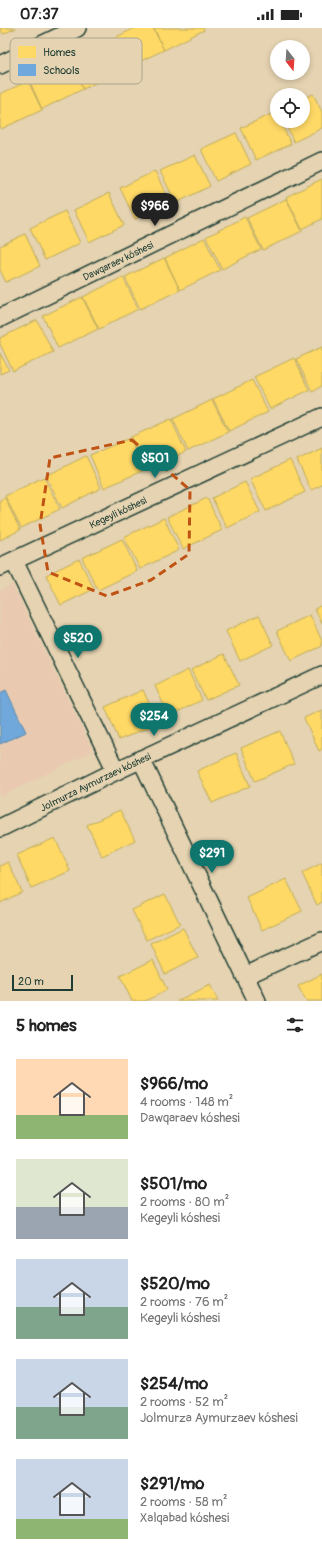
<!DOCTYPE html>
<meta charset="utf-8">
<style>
body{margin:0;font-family:Pangolin,sans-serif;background:#f6f6f6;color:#222;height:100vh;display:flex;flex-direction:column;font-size:15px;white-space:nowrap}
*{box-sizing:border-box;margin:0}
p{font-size:13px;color:#767676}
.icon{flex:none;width:22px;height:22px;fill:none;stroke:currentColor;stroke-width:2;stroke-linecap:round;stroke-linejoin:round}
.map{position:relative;height:973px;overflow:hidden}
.side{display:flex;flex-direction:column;background:#fff;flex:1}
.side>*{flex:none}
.needle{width:26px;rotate:163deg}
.controls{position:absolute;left:270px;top:12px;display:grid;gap:8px}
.controls a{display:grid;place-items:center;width:40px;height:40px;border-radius:50%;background:#fff;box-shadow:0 2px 6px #0003;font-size:20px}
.scale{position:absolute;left:12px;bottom:10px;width:61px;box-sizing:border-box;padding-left:4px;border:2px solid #1f3d34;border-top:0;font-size:11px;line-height:14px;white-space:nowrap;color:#1f3d34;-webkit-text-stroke:3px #e5d3b1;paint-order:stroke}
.price{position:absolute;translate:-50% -34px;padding:0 9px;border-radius:14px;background:#0f766e;color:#fff;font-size:13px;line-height:26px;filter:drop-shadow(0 1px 2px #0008)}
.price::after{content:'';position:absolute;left:50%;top:24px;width:12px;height:9px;margin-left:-6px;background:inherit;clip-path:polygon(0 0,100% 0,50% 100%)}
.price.selected{background:#222;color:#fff}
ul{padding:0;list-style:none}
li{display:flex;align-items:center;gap:12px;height:100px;padding:0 16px}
li span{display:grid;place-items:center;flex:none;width:112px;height:80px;border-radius:0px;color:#555}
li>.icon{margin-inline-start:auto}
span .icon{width:48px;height:48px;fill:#fffc;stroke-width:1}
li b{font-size:17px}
h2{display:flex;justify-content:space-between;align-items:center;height:48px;padding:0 16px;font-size:17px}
.status{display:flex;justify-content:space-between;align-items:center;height:28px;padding:0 20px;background:#fff;direction:ltr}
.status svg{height:11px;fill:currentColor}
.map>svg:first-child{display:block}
.built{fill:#e9cab1}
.homes{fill:#ffd966;stroke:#bcaa57}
.schools{fill:#6fa8dc;stroke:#5788aa}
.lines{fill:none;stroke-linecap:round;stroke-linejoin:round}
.minor-casing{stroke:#1f3d34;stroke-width:20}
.minor{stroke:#e5d3b1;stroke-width:17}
.marked{fill:none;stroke:#c05314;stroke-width:3;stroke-dasharray:8 5;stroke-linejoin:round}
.labels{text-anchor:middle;stroke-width:4;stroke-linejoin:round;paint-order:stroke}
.street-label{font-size:10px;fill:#1f3d34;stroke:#e5d3b1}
.key{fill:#e5d3b1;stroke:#aaa68c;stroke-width:1}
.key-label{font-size:11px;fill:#1f3d34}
</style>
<div class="status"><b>07:37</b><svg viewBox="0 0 49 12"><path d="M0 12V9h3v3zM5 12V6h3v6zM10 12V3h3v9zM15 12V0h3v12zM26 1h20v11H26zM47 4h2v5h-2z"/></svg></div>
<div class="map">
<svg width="322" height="973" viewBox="0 0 322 973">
<rect width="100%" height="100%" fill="#e5d3b1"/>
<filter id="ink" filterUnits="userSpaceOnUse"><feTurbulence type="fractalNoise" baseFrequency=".025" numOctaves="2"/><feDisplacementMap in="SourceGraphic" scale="8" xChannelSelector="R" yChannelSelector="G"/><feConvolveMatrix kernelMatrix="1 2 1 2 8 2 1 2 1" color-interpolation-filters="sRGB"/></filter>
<g filter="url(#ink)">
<path class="built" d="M 12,556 L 93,723 L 0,769 L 0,563 Z"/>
<g class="homes">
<path d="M 0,0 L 16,0 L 3,6 Z"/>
<path d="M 135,0 L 153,0 L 164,22 L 123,41 L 110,12 Z"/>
<path d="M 154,0 L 203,0 L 204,2 L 164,22 Z"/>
<path d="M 109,13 L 123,41 L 83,61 L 69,32 Z"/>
<path d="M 69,33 L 83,61 L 42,81 L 29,52 Z"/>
<path d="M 28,53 L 42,82 L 1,101 L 0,98 L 0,66 Z"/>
<path d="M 313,66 L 322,84 L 322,100 L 294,114 L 284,93 L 303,93 L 303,71 Z"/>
<path d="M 276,84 L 277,93 L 280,93 L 291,116 L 256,132 L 241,100 Z"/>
<path d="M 236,105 L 251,136 L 216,153 L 201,121 Z"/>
<path d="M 195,127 L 210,158 L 176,175 L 160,143 Z"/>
<path d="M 155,143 L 170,175 L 135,191 L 120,160 Z"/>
<path d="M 322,151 L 322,191 L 302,201 L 286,169 Z"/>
<path d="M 109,165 L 124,197 L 89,214 L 74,182 Z"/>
<path d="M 286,171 L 302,203 L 263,222 L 247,190 Z"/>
<path d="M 65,183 L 80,215 L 45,232 L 30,200 Z"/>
<path d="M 245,189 L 261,221 L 222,241 L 206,209 Z"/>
<path d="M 25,206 L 40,238 L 6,254 L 0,242 L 0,218 Z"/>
<path d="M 204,210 L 220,242 L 180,262 L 165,230 Z"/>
<path d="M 164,230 L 180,262 L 140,281 L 125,249 Z"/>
<path d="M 123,249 L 138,281 L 99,301 L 83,269 Z"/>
<path d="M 82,269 L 98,301 L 58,320 L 43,288 Z"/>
<path d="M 37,292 L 53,324 L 13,343 L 0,316 L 0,310 Z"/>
<path d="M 322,319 L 322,358 L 312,363 L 296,331 Z"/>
<path d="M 0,325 L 9,342 L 0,346 Z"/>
<path d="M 294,330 L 309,362 L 270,381 L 254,349 Z"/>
<path d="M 252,352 L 268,384 L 229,403 L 213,371 Z"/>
<path d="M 212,372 L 228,404 L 188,423 L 173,391 Z"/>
<path d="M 171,391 L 186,424 L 146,442 L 131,409 Z"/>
<path d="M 130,410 L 144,442 L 104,460 L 90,427 Z"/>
<path d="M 322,420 L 322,457 L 311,462 L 297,432 Z"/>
<path d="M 86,428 L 101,460 L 62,480 L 46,448 Z"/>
<path d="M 290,432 L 305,464 L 266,483 L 250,451 Z"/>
<path d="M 44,449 L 60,481 L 21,500 L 5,468 Z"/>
<path d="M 245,454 L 260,484 L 227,500 L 212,470 Z"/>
<path d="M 5,470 L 20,502 L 0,512 L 0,472 Z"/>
<path d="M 207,470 L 222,502 L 183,521 L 167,489 Z"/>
<path d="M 164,490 L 179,522 L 140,541 L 124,509 Z"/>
<path d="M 122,511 L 137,543 L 98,562 L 82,530 Z"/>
<path d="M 79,531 L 94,561 L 61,577 L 46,547 Z"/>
<path d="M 322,577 L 322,596 L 315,581 Z"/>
<path d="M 259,587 L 273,617 L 240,633 L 226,603 Z"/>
<path d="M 310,587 L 322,613 L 322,618 L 291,633 L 277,603 Z"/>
<path d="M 224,626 L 239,657 L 206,672 L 191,642 Z"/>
<path d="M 188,642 L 202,672 L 169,688 L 155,658 Z"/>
<path d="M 143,662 L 158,695 L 119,712 L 105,679 Z"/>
<path d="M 322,682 L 322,721 L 319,723 L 304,690 Z"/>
<path d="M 280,703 L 294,736 L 255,753 L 241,720 Z"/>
<path d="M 236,725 L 250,758 L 212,775 L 197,743 Z"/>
<path d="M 120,782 L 135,812 L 102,828 L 87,797 Z"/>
<path d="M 55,810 L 70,843 L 31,860 L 17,827 Z"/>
<path d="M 8,834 L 22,864 L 0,875 L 0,838 Z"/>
<path d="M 322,835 L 322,874 L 317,877 L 302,845 Z"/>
<path d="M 286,851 L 302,883 L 262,902 L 247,870 Z"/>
<path d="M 165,866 L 180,896 L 147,912 L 132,882 Z"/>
<path d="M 183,900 L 198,930 L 165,946 L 151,916 Z"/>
<path d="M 153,932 L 167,962 L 145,973 L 132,973 L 120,948 Z"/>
<path d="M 322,946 L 322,973 L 306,973 L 298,958 Z"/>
<path d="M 210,957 L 218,973 L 177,973 Z"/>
</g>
<path class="schools" d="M 6,662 L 26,704 L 0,716 L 0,665 Z"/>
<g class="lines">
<g class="minor-casing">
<g id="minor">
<path d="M 0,37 L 77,0"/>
<path id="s1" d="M 0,290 L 322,133"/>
<path d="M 14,533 L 116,743"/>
<path id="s2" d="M 0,539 L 322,389"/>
<path d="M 141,731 L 257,973"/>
<path id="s3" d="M 0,800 L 116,743 L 322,647"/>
<path d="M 245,948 L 322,913"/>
</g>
</g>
<use href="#minor" class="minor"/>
</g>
</g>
<path class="marked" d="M 132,412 L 190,462 L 189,526 L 151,552 L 107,568 L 48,544 L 40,497 L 50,430 Z"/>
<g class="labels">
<g class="street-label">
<text dy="4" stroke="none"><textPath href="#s1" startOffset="131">Dawqaraev kóshesi</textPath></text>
<text dy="4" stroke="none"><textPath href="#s2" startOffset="130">Kegeyli kóshesi</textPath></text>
<text dy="4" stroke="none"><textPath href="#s3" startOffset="106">Jolmurza Aymurzaev kóshesi</textPath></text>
</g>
</g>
<rect x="10" y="10" width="132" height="46" rx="6" class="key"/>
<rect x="18" y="18" width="18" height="12" fill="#ffd966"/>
<rect x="18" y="36" width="18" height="12" fill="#6fa8dc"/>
<g class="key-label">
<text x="43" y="28">Homes</text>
<text x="43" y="46">Schools</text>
</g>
</svg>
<div class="controls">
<a><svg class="needle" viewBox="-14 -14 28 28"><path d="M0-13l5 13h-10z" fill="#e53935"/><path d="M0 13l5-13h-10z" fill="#767676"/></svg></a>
<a><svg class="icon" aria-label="locate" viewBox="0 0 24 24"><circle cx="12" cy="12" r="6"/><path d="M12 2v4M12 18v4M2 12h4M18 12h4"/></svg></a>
</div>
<div class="scale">20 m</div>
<b class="price selected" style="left:155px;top:199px">$966</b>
<b class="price" style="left:155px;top:451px">$501</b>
<b class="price" style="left:78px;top:631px">$520</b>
<b class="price" style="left:154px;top:709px">$254</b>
<b class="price" style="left:212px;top:846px">$291</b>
</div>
<section class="side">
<h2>5 homes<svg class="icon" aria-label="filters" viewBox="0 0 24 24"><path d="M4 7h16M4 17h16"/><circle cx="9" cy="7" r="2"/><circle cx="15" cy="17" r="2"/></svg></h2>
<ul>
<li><span style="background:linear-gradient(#ffd9b3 70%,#8fb573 0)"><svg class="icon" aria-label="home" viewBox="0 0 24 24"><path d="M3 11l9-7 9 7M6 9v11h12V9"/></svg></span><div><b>$966/mo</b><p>4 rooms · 148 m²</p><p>Dawqaraev kóshesi</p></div></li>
<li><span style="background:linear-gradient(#dfe7d0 60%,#9aa5b1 0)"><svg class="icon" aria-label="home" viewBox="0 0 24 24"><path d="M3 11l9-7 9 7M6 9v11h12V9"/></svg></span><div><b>$501/mo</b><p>2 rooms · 80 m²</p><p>Kegeyli kóshesi</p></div></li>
<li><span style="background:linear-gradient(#c9d6e8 60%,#7fa58c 0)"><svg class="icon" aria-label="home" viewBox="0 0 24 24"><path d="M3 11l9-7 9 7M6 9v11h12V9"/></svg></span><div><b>$520/mo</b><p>2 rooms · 76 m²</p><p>Kegeyli kóshesi</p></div></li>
<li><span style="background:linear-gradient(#c9d6e8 60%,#7fa58c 0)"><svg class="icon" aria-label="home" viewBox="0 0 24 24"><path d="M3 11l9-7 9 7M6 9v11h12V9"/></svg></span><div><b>$254/mo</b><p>2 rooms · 52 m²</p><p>Jolmurza Aymurzaev kóshesi</p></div></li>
<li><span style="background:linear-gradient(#c9d6e8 75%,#8fb573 0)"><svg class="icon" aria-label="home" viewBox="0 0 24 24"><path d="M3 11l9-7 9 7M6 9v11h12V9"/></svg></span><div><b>$291/mo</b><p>2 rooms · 58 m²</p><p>Xalqabad kóshesi</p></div></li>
</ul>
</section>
